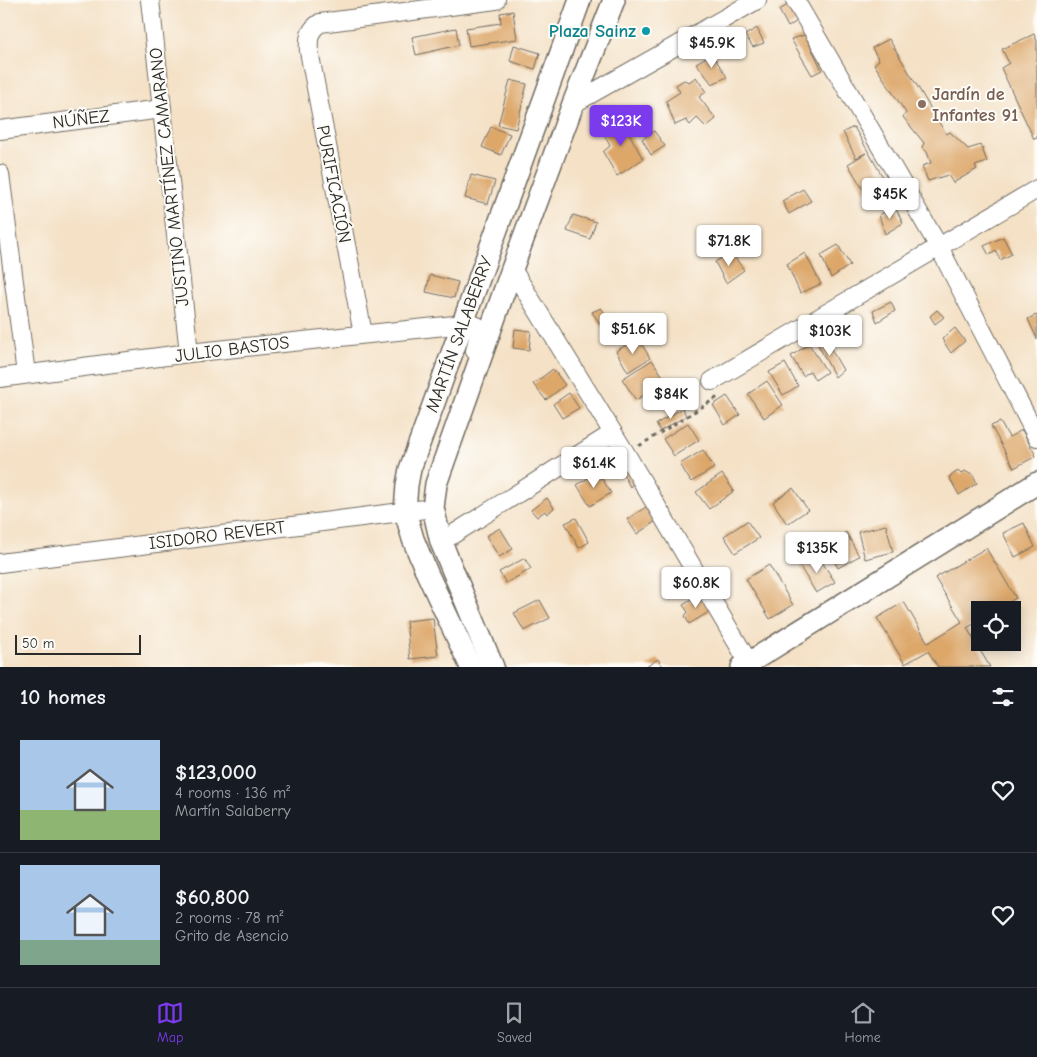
<!DOCTYPE html>
<meta charset="utf-8">
<style>
body{margin:0;font-family:"Comic Neue",sans-serif;background:#20242c;color:#f1f3f6;height:100vh;display:flex;flex-direction:column;font-size:19px;white-space:nowrap}
*{box-sizing:border-box;margin:0}
p{font-size:16px;color:#9ea1a6}
.icon{flex:none;width:28px;height:28px;fill:none;stroke:currentColor;stroke-width:2;stroke-linecap:round;stroke-linejoin:round}
.map{position:relative;height:667px;overflow:hidden}
.sheet{display:flex;flex-direction:column;background:#171b24;flex:1}
.sheet>*{flex:none}
.tools{position:absolute;left:971px;top:601px;display:grid;gap:10px}
.tools a{display:grid;place-items:center;width:50px;height:50px;border-radius:0px;background:#171b24;box-shadow:0 2px 12px #0003;font-size:25px}
.scale{position:absolute;left:15px;bottom:12px;width:126px;box-sizing:border-box;padding-left:5px;border:2px solid #2b2b2b;border-top:0;font-size:14px;line-height:18px;white-space:nowrap;color:#2b2b2b;-webkit-text-stroke:4px #fdfcf7;paint-order:stroke}
.price{position:absolute;translate:-50% -42px;padding:0 11px;border-radius:5px;background:#fff;color:#222;font-size:16px;line-height:32px;filter:drop-shadow(0 1px 2px #0008)}
.price::after{content:'';position:absolute;left:50%;top:30px;width:15px;height:11px;margin-left:-8px;background:inherit;clip-path:polygon(0 0,100% 0,50% 100%)}
.price.active{background:#7c3aed;color:#fff}
ul{padding:0;list-style:none}
li{display:flex;align-items:center;gap:15px;height:125px;padding:0 20px}
li+li{border-top:1px solid #363941}
li span{display:grid;place-items:center;flex:none;width:140px;height:100px;border-radius:0px;color:#555}
li>.icon{margin-inline-start:auto}
span .icon{width:60px;height:60px;fill:#fffc;stroke-width:1}
li b{font-size:21px}
h2{display:flex;justify-content:space-between;align-items:center;height:60px;padding:0 20px;font-size:21px}
.dock{display:flex;justify-content:space-around;align-items:center;height:70px;border-top:1px solid #363941;background:#171b24;font-size:14px;color:#9ea1a6}
.dock a{display:grid;justify-items:center;gap:2px}
.dock .active{color:#7c3aed}
.map>svg:first-child{display:block}
.building{fill:#dda76a}
.lines{fill:none;stroke-linecap:round;stroke-linejoin:round}
.minor-casing{stroke:#716b61;stroke-width:20}
.tertiary-casing{stroke:#716b61;stroke-width:24}
.path{stroke:#716b61;stroke-width:3;stroke-dasharray:4 4;stroke-linecap:butt}
.minor{stroke:#fff;stroke-width:18}
.tertiary{stroke:#fff;stroke-width:21}
.culture-dot{fill:#0f9aa8;stroke:#fdfcf7;stroke-width:2}
.education-dot{fill:#8d6e63;stroke:#fdfcf7;stroke-width:2}
.labels{text-anchor:middle;stroke-width:4;stroke-linejoin:round;paint-order:stroke}
.culture-label{font-size:18px;font-weight:bold;fill:#0d838f;stroke:#fdfcf7;text-anchor:end}
.education-label{font-size:18px;font-weight:bold;fill:#785e54;stroke:#fdfcf7;text-anchor:start}
.street-label{font-size:18px;fill:#2b2b2b;stroke:#fdfcf7}
</style>
<div class="map">
<svg width="1037" height="667" viewBox="0 0 1037 667">
<rect width="100%" height="100%" fill="#fdfcf7"/>
<filter id="ink" filterUnits="userSpaceOnUse"><feTurbulence type="fractalNoise" baseFrequency=".02" numOctaves="2"/><feDisplacementMap in="SourceGraphic" scale="10" xChannelSelector="R" yChannelSelector="G"/><feConvolveMatrix kernelMatrix="1 2 1 2 8 2 1 2 1" color-interpolation-filters="sRGB"/></filter>
<filter id="wash" filterUnits="userSpaceOnUse"><feTurbulence type="fractalNoise" baseFrequency=".0096" numOctaves="4" result="noise"/><feDisplacementMap in="SourceGraphic" scale="20" xChannelSelector="R" yChannelSelector="G"/><feGaussianBlur stdDeviation="1.12" result="paint"/><feColorMatrix in="noise" values="0 0 0 0 0 0 0 0 0 0 0 0 0 0 0 0 0 1.4 0 .05"/><feComposite in="paint" operator="in"/></filter>
<g filter="url(#wash)">
<rect width="100%" height="100%" fill="#f4e1c6"/>
<g id="blocks">
<g class="building">
<path d="M 788,5 L 797,21 L 788,27 L 779,10 Z"/>
<path d="M 513,11 L 517,39 L 469,46 L 466,28 L 501,23 L 500,13 Z"/>
<path d="M 456,28 L 459,45 L 416,55 L 412,37 Z"/>
<path d="M 757,28 L 764,43 L 753,47 L 745,35 Z"/>
<path d="M 1034,34 L 1037,41 L 1037,138 L 1034,139 L 1001,68 L 1009,63 L 1002,49 Z"/>
<path d="M 805,35 L 822,70 L 812,75 L 791,39 Z"/>
<path d="M 889,39 L 946,134 L 950,132 L 968,149 L 981,145 L 987,162 L 975,166 L 977,169 L 953,183 L 948,175 L 928,181 L 922,166 L 931,163 L 927,152 L 922,147 L 924,143 L 903,117 L 906,113 L 874,64 L 879,60 L 872,48 Z"/>
<path d="M 514,45 L 540,53 L 535,69 L 510,61 Z"/>
<path d="M 712,54 L 727,77 L 712,84 L 696,63 Z"/>
<path d="M 696,77 L 706,92 L 699,97 L 716,119 L 706,127 L 697,118 L 690,125 L 686,120 L 675,125 L 666,101 L 680,92 L 676,85 L 684,80 L 689,82 Z"/>
<path d="M 510,80 L 527,84 L 516,129 L 498,125 Z"/>
<path d="M 619,115 L 643,159 L 617,176 L 603,152 L 610,146 L 604,134 L 611,118 Z"/>
<path d="M 491,127 L 510,134 L 501,155 L 482,147 Z"/>
<path d="M 854,127 L 884,179 L 864,191 L 848,164 L 866,153 L 856,158 L 843,132 Z"/>
<path d="M 654,131 L 665,146 L 651,155 L 642,139 Z"/>
<path d="M 471,175 L 495,181 L 488,204 L 465,198 Z"/>
<path d="M 803,189 L 811,201 L 789,214 L 782,201 Z"/>
<path d="M 895,207 L 903,223 L 885,234 L 879,215 Z"/>
<path d="M 573,215 L 596,222 L 590,239 L 567,231 Z"/>
<path d="M 1003,237 L 1012,254 L 1000,260 L 996,251 L 989,255 L 984,246 Z"/>
<path d="M 838,245 L 850,265 L 831,278 L 821,255 Z"/>
<path d="M 731,252 L 744,270 L 726,283 L 715,262 Z"/>
<path d="M 805,253 L 821,284 L 800,293 L 787,264 Z"/>
<path d="M 430,275 L 458,282 L 454,298 L 426,292 Z"/>
<path d="M 891,302 L 895,311 L 877,322 L 873,311 Z"/>
<path d="M 601,308 L 615,326 L 604,330 L 592,312 Z"/>
<path d="M 937,310 L 944,317 L 935,324 L 930,316 Z"/>
<path d="M 1036,315 L 1037,316 L 1037,339 L 1028,319 Z"/>
<path d="M 955,328 L 965,341 L 951,353 L 942,339 Z"/>
<path d="M 515,329 L 531,331 L 529,350 L 513,348 Z"/>
<path d="M 824,337 L 843,370 L 835,377 L 816,341 Z"/>
<path d="M 638,338 L 650,358 L 628,372 L 616,351 Z"/>
<path d="M 809,344 L 827,372 L 815,380 L 810,371 L 803,376 L 791,356 Z"/>
<path d="M 652,360 L 666,381 L 636,400 L 622,379 Z"/>
<path d="M 785,363 L 798,386 L 783,395 L 769,372 Z"/>
<path d="M 553,369 L 565,385 L 546,400 L 533,384 Z"/>
<path d="M 767,381 L 783,405 L 764,418 L 748,394 Z"/>
<path d="M 569,393 L 579,408 L 562,418 L 553,404 Z"/>
<path d="M 727,396 L 740,415 L 725,425 L 713,405 Z"/>
<path d="M 683,408 L 686,416 L 660,431 L 656,424 Z"/>
<path d="M 1000,422 L 1009,437 L 1022,430 L 1036,456 L 1014,468 L 991,426 Z"/>
<path d="M 688,423 L 699,440 L 674,456 L 663,439 Z"/>
<path d="M 703,450 L 714,468 L 691,482 L 680,464 Z"/>
<path d="M 626,456 L 638,479 L 630,487 L 616,460 Z"/>
<path d="M 958,471 L 961,474 L 965,471 L 968,473 L 972,473 L 977,483 L 959,495 L 949,477 Z"/>
<path d="M 598,472 L 611,493 L 590,506 L 577,485 Z"/>
<path d="M 722,474 L 734,491 L 709,509 L 696,492 Z"/>
<path d="M 793,488 L 808,510 L 787,524 L 773,502 Z"/>
<path d="M 547,498 L 554,508 L 547,514 L 545,511 L 537,517 L 531,510 Z"/>
<path d="M 651,504 L 660,518 L 637,534 L 627,519 Z"/>
<path d="M 576,518 L 589,542 L 579,548 L 565,523 Z"/>
<path d="M 747,521 L 759,538 L 735,553 L 724,536 Z"/>
<path d="M 1024,523 L 1035,547 L 1015,557 L 1003,533 Z"/>
<path d="M 886,525 L 893,552 L 865,559 L 858,532 Z"/>
<path d="M 500,528 L 513,549 L 499,557 L 486,536 Z"/>
<path d="M 846,532 L 859,556 L 838,568 L 825,544 Z"/>
<path d="M 986,548 L 1016,598 L 997,610 L 980,610 L 980,620 L 967,628 L 990,667 L 938,667 L 928,651 L 905,664 L 877,618 L 904,602 L 928,643 L 962,622 L 935,578 Z"/>
<path d="M 817,554 L 835,582 L 816,593 L 799,565 Z"/>
<path d="M 525,558 L 531,569 L 506,583 L 499,572 Z"/>
<path d="M 769,565 L 793,605 L 770,619 L 746,579 Z"/>
<path d="M 700,595 L 711,611 L 689,624 L 685,616 L 688,612 L 683,605 Z"/>
<path d="M 540,600 L 550,618 L 524,631 L 514,613 Z"/>
<path d="M 433,618 L 438,656 L 410,659 L 406,621 Z"/>
<path d="M 658,659 L 663,667 L 646,667 Z"/>
</g>
</g>
</g>
<g filter="url(#ink)">
<use href="#blocks" fill-opacity="0" stroke="#716b61" stroke-width="1"/>
<g class="lines">
<g class="minor-casing">
<g id="minor">
<path d="M 150,0 L 189,353"/>
<path d="M 795,0 L 939,247 L 1037,437"/>
<path d="M 573,104 L 757,0"/>
<path d="M 0,130 L 162,109"/>
<path d="M 0,174 L 26,374"/>
<path d="M 512,269 L 626,454 L 749,663"/>
<path d="M 363,334 L 309,51 C 308,39 309,30 320,23 L 496,0"/>
<path d="M 0,378 L 189,353 L 464,324 L 477,326 L 480,330 L 475,351"/>
<path d="M 712,381 L 1037,189"/>
<path d="M 441,542 L 613,433"/>
<path d="M 0,563 L 433,508"/>
</g>
</g>
<g class="tertiary-casing">
<g id="tertiary">
<path d="M 471,667 L 427,573 L 413,539 L 405,511 L 407,485 L 410,469 L 580,0"/>
<path d="M 493,667 L 441,542 L 433,508 L 436,484 L 512,269 L 573,104 L 614,0"/>
<path d="M 742,667 L 1037,483"/>
</g>
</g>
<path class="path" d="M 639,446 L 718,397"/>
<use href="#minor" class="minor"/>
<use href="#tertiary" class="tertiary"/>
</g>
</g>
<circle class="culture-dot" cx="646" cy="31" r="5"/>
<circle class="education-dot" cx="922" cy="104" r="5"/>
<g class="labels">
<g class="culture-label">
<text x="636" y="37">Plaza Sainz</text>
</g>
<g class="education-label">
<text x="932" y="100">Jardín de<tspan x="932" dy="21">Infantes 91</tspan></text>
</g>
<g class="street-label">
<text transform="translate(81 119) rotate(-7)" y="6">NÚÑEZ</text>
<text transform="translate(169 177) rotate(-96)" y="6">JUSTINO MARTÍNEZ CAMARANO</text>
<text transform="translate(334 184) rotate(79)" y="6">PURIFICACIÓN</text>
<text transform="translate(459 334) rotate(-70)" y="6">MARTÍN SALABERRY</text>
<text transform="translate(232 349) rotate(-7)" y="6">JULIO BASTOS</text>
<text transform="translate(217 535) rotate(-7)" y="6">ISIDORO REVERT</text>
</g>
</g>
</svg>
<div class="tools">
<a><svg class="icon" aria-label="locate" viewBox="0 0 24 24"><circle cx="12" cy="12" r="6"/><path d="M12 2v4M12 18v4M2 12h4M18 12h4"/></svg></a>
</div>
<div class="scale">50 m</div>
<b class="price" style="left:712px;top:69px">$45.9K</b>
<b class="price active" style="left:621px;top:147px">$123K</b>
<b class="price" style="left:890px;top:220px">$45K</b>
<b class="price" style="left:729px;top:267px">$71.8K</b>
<b class="price" style="left:633px;top:355px">$51.6K</b>
<b class="price" style="left:830px;top:357px">$103K</b>
<b class="price" style="left:671px;top:420px">$84K</b>
<b class="price" style="left:594px;top:489px">$61.4K</b>
<b class="price" style="left:817px;top:574px">$135K</b>
<b class="price" style="left:696px;top:609px">$60.8K</b>
</div>
<section class="sheet">
<h2>10 homes<svg class="icon" aria-label="filters" viewBox="0 0 24 24"><path d="M4 7h16M4 17h16"/><circle cx="9" cy="7" r="2"/><circle cx="15" cy="17" r="2"/></svg></h2>
<ul>
<li><span style="background:linear-gradient(#a9c7e8 70%,#8fb573 0)"><svg class="icon" aria-label="home" viewBox="0 0 24 24"><path d="M3 11l9-7 9 7M6 9v11h12V9"/></svg></span><div><b>$123,000</b><p>4 rooms · 136 m²</p><p>Martín Salaberry</p></div><svg class="icon" aria-label="heart" viewBox="0 0 24 24"><path d="M12 20l-8-8c-3-5 5-10 8-4 3-6 11-1 8 4z"/></svg></li>
<li><span style="background:linear-gradient(#a9c7e8 75%,#7fa58c 0)"><svg class="icon" aria-label="home" viewBox="0 0 24 24"><path d="M3 11l9-7 9 7M6 9v11h12V9"/></svg></span><div><b>$60,800</b><p>2 rooms · 78 m²</p><p>Grito de Asencio</p></div><svg class="icon" aria-label="heart" viewBox="0 0 24 24"><path d="M12 20l-8-8c-3-5 5-10 8-4 3-6 11-1 8 4z"/></svg></li>
</ul>
</section>
<nav class="dock">
<a class="active"><svg class="icon" aria-label="map" viewBox="0 0 24 24"><path d="M3 6l6-2 6 2 6-2v14l-6 2-6-2-6 2zM9 4v14M15 6v14"/></svg>Map</a>
<a><svg class="icon" aria-label="saved" viewBox="0 0 24 24"><path d="M7 4h10v16l-5-4-5 4z"/></svg>Saved</a>
<a><svg class="icon" aria-label="home" viewBox="0 0 24 24"><path d="M3 11l9-7 9 7M6 9v11h12V9"/></svg>Home</a>
</nav>
